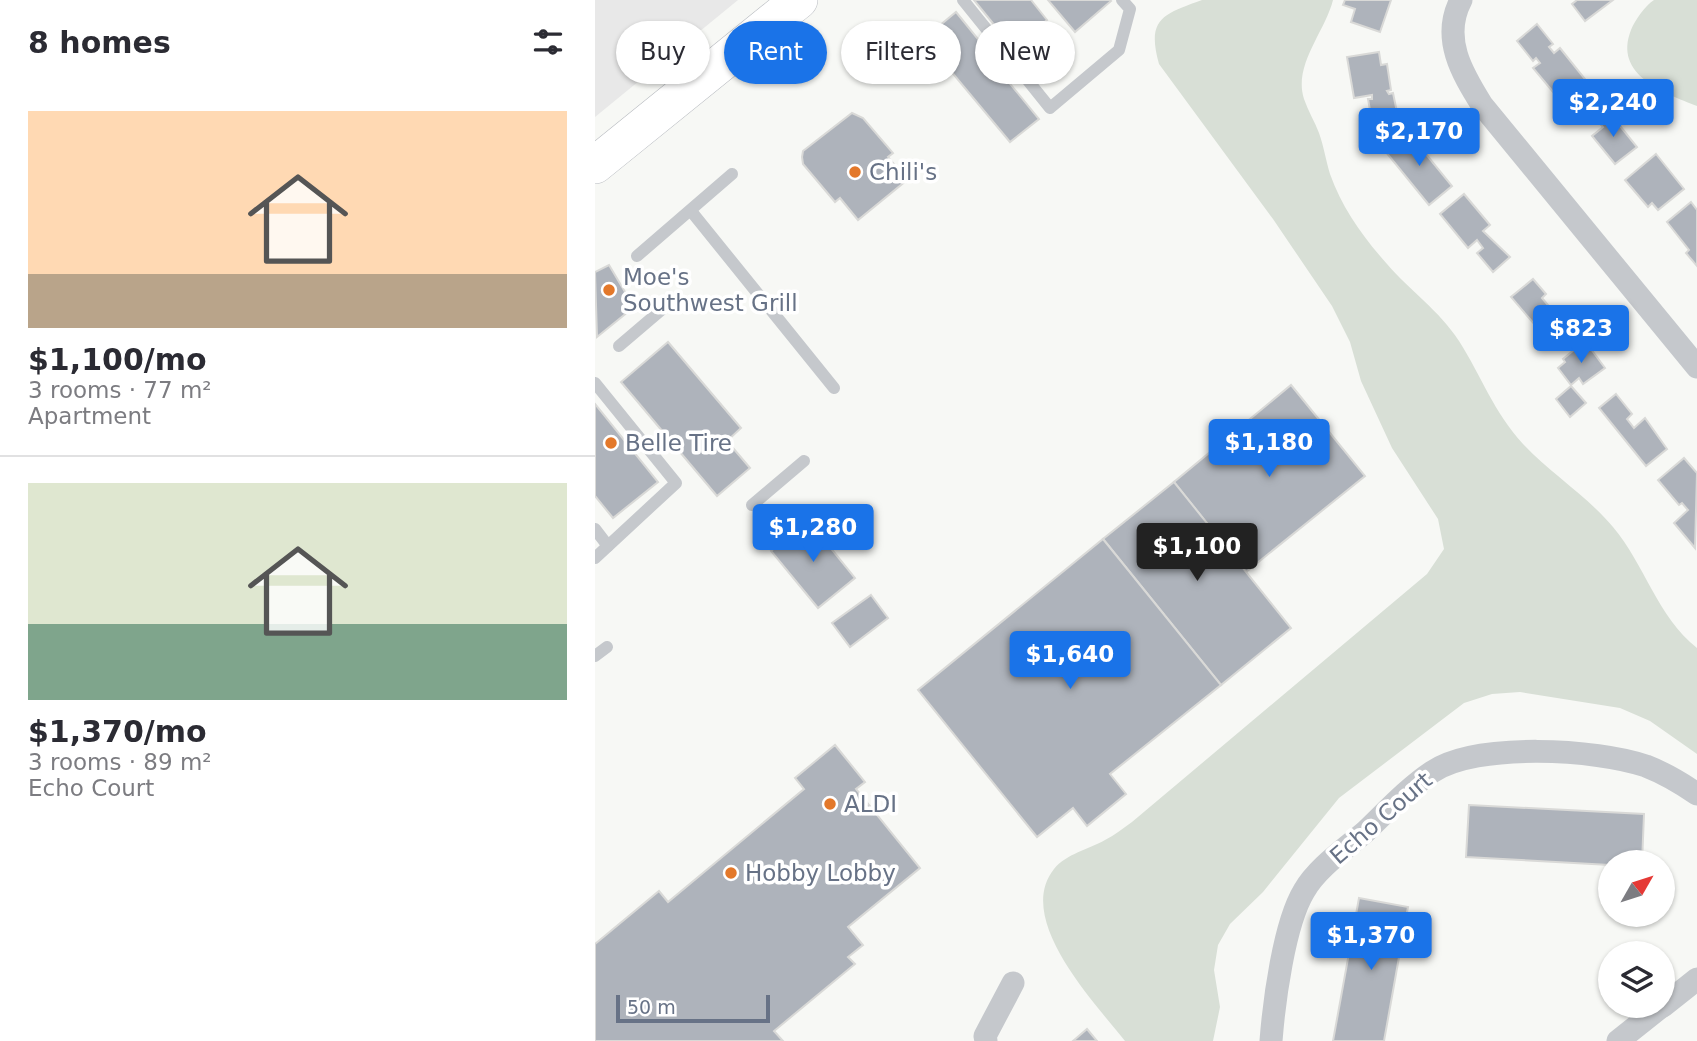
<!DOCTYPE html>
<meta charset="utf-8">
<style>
body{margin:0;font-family:"DejaVu Sans",sans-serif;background:#f2f2f3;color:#2b2b33;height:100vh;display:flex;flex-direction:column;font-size:26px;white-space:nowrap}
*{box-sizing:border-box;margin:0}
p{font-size:23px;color:#7c7c81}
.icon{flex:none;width:38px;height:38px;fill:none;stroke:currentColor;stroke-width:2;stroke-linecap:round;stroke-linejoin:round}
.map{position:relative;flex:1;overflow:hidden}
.drawer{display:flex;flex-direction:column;background:#fff;width:595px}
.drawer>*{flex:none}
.hud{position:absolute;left:21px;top:21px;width:665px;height:63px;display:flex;gap:14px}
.needle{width:46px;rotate:51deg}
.controls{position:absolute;left:1003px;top:850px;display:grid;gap:14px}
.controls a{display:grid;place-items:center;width:77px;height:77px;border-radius:50%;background:#fff;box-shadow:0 2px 5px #0004;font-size:35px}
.scale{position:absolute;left:21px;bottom:18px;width:154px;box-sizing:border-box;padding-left:7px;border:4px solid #677286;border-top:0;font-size:19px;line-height:24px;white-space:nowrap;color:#677286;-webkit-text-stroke:5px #fff;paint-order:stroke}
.price{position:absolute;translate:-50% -60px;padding:0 16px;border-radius:7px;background:#1a73e8;color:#fff;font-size:23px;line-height:46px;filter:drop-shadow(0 2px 4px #0008)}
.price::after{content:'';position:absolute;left:50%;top:42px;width:21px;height:16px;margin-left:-10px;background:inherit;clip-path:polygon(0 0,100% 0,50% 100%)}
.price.on{background:#222;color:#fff}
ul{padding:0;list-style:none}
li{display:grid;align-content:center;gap:14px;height:371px;padding:0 28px}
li+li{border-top:2px solid #e1e1e2}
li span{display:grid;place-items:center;height:217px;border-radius:0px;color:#555}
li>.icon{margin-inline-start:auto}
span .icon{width:126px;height:126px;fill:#fffc;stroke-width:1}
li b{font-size:30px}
h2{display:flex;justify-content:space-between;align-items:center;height:84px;padding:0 28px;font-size:30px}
.tag{padding:0 24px;border-radius:32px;background:#fff;box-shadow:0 2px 5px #0004;font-size:24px;line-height:63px}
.tag.on{background:#1a73e8;color:#fff}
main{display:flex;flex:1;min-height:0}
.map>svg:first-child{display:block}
.built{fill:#e8e8e8}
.green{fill:#d8dfd6}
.building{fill:#aeb3bb;stroke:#d9d9d7;stroke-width:2}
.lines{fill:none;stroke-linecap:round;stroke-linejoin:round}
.primary-casing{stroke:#b8bbc0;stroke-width:38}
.service{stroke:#c5c8cc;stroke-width:12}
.minor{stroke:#c5c8cc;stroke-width:23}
.primary{stroke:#fff;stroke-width:37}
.poi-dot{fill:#e3782a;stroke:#fff;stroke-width:2.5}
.labels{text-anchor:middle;stroke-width:7;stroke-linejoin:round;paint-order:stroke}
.poi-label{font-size:23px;fill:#677286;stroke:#fff;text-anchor:start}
.street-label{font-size:23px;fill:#677286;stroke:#fff}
</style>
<main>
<section class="drawer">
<h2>8 homes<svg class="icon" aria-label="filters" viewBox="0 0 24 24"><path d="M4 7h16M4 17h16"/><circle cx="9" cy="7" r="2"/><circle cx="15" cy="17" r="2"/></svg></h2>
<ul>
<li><span style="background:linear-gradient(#ffd9b3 75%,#b9a48a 0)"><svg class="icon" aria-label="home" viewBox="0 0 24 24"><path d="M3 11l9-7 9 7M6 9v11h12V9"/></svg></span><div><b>$1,100/mo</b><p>3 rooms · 77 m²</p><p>Apartment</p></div></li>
<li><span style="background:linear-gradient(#dfe7d0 65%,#7fa58c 0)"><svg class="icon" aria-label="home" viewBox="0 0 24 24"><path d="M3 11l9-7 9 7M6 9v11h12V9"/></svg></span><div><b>$1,370/mo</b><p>3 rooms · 89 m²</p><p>Echo Court</p></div></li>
</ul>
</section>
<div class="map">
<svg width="1102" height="1041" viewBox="0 0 1102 1041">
<rect width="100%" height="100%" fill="#f7f8f5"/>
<path class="built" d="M 0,0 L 143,0 L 0,117 Z"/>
<g class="green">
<path d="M 607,0 L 738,0 C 730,32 698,65 709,99 C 713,111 720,122 724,133 C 729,147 731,161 735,174 C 747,208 768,237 792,264 C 815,291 844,310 864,341 C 887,377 898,411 928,444 C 956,474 991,495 1018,527 C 1050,565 1062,616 1102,648 L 1102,754 L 1055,721 L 1025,708 L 925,692 L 897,694 L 869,703 L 744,798 L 668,892 L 635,924 L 623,945 L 619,970 L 625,1007 L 618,1041 L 530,1041 C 500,1003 419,919 459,869 C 471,854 494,849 510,840 C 520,835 528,828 537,822 L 832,574 L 849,549 L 843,519 L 797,448 L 766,381 L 755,342 L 737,306 L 678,219 L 564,64 C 551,18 569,14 607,0 Z"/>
<path d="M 1059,0 L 1102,0 L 1102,106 C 1069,93 1018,75 1036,30 C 1040,20 1050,6 1059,0 Z"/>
</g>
<g class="building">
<path d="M 379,0 L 436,0 L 452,20 L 418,48 Z"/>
<path d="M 453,0 L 515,0 L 516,1 L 480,32 Z"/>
<path d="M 750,0 L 796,0 L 785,32 L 756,22 L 760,9 L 748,5 Z"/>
<path d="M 982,0 L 1018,0 L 990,21 L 977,4 Z"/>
<path d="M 361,12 L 387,44 L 384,46 L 444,119 L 415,142 L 355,70 L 352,72 L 326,41 Z"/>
<path d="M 942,24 L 958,44 L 954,47 L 959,53 L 965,48 L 994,84 L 969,105 L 938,68 L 945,63 L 941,58 L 938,61 L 922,41 Z"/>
<path d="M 784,52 L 786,65 L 792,64 L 796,90 L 792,91 L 794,94 L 798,93 L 803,117 L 777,121 L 773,99 L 777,99 L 777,95 L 759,98 L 752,57 Z"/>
<path d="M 1013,111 L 1042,147 L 1020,164 L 997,136 L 1008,127 L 1002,120 Z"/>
<path d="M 257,113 L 268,118 L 298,153 L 293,157 L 312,180 L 263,220 L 245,198 L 240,202 L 208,164 L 207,157 L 208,151 Z"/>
<path d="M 813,132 L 857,186 L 834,205 L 790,151 Z"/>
<path d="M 1061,154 L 1089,189 L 1063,210 L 1057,203 L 1053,207 L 1030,180 Z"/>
<path d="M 869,194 L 895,225 L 888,231 L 915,257 L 898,272 L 882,253 L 888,248 L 882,240 L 873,248 L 845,214 Z"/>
<path d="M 1096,202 L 1102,210 L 1102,266 L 1091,253 L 1094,250 L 1072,222 Z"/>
<path d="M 14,265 L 39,307 L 2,337 L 0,272 Z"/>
<path d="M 938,279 L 951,294 L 947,298 L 958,311 L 940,325 L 916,297 Z"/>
<path d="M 990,341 L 1010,368 L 988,384 L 984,378 L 976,385 L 963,368 L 970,362 L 968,359 Z"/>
<path d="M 73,342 L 146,428 L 132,441 L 155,468 L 122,496 L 26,382 Z"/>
<path d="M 696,385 L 770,476 L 651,572 L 579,482 Z"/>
<path d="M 976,386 L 991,403 L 975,417 L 961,399 Z"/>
<path d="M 1021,394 L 1037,414 L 1032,419 L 1039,428 L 1050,418 L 1072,449 L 1051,466 L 1004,408 Z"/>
<path d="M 0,404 L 63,482 L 18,518 L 0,496 Z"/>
<path d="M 1089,458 L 1102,473 L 1100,548 L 1079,523 L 1093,510 L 1087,503 L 1084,505 L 1063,480 Z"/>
<path d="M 579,482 L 696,628 L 626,685 L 508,539 Z"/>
<path d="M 213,520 L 260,578 L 223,608 L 176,551 Z"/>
<path d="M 508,539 L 626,685 L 515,774 L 531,794 L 492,826 L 478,808 L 442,837 L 323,690 Z"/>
<path d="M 276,595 L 293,618 L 255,647 L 237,623 Z"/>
<path d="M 240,745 L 270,782 L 261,789 L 325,868 L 253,927 L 268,945 L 253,957 L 260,964 L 179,1031 L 188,1041 L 0,1041 L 0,944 L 64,891 L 73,902 L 209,789 L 200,778 Z"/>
<path d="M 874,805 L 1049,814 L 1047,863 L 1015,865 L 871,857 Z"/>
<path d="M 764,898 L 813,907 L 789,1041 L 738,1041 Z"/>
<path d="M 492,1029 L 502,1041 L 478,1041 Z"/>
</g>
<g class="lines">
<g class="primary-casing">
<path id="primary" d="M 0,165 L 204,0"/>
</g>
<g class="service">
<path d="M 368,0 L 455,108 L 524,50 L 535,9 L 527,0"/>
<path d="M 96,211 L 239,388"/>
<path d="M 42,256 L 137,174"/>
<path d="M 24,346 L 78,300"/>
<path d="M 0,383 L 81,483 L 0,558"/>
<path d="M 157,505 L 209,461"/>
<path d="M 0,529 L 13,546"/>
<path d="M 0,656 L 12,647"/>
</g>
<g class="minor">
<path d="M 866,0 C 846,38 867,73 887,105 L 1102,367"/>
<path d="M 1068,1006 L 1102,979"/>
<path d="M 391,1041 L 390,1036 L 418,983"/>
<path d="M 676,1041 C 679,1002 689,924 709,891 C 722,868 750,849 770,832 C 791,812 813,788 837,772 C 881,742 1002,749 1051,766 C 1069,773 1086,783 1102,794"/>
<path d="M 1023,1041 L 1067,1006"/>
</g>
<use href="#primary" class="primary"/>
</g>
<g class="poi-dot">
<circle cx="260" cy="172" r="7"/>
<circle cx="14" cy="290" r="7"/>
<circle cx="16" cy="443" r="7"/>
<circle cx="235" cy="804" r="7"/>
<circle cx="136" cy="873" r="7"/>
</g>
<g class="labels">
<g class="poi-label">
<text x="274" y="180">Chili's</text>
<text x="28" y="285">Moe's<tspan x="28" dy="26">Southwest Grill</tspan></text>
<text x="30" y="451">Belle Tire</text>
<text x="249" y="812">ALDI</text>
<text x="150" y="881">Hobby Lobby</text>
</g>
<g class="street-label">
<text transform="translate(786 818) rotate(-41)" y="8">Echo Court</text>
</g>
</g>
</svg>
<div class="controls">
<a><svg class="needle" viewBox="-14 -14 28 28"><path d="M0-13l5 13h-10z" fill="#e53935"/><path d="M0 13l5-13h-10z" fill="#7c7c81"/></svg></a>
<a><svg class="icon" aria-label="layers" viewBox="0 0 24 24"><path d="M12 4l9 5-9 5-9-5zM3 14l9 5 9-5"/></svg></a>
</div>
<div class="scale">50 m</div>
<b class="price" style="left:1018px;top:139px">$2,240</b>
<b class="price" style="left:824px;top:168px">$2,170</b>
<b class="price" style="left:986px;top:365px">$823</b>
<b class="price" style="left:674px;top:479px">$1,180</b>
<b class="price" style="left:218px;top:564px">$1,280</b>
<b class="price on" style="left:602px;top:583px">$1,100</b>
<b class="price" style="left:475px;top:691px">$1,640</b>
<b class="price" style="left:776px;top:972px">$1,370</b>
<div class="hud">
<a class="tag">Buy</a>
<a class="tag on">Rent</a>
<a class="tag">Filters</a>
<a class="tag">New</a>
</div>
</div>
</main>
